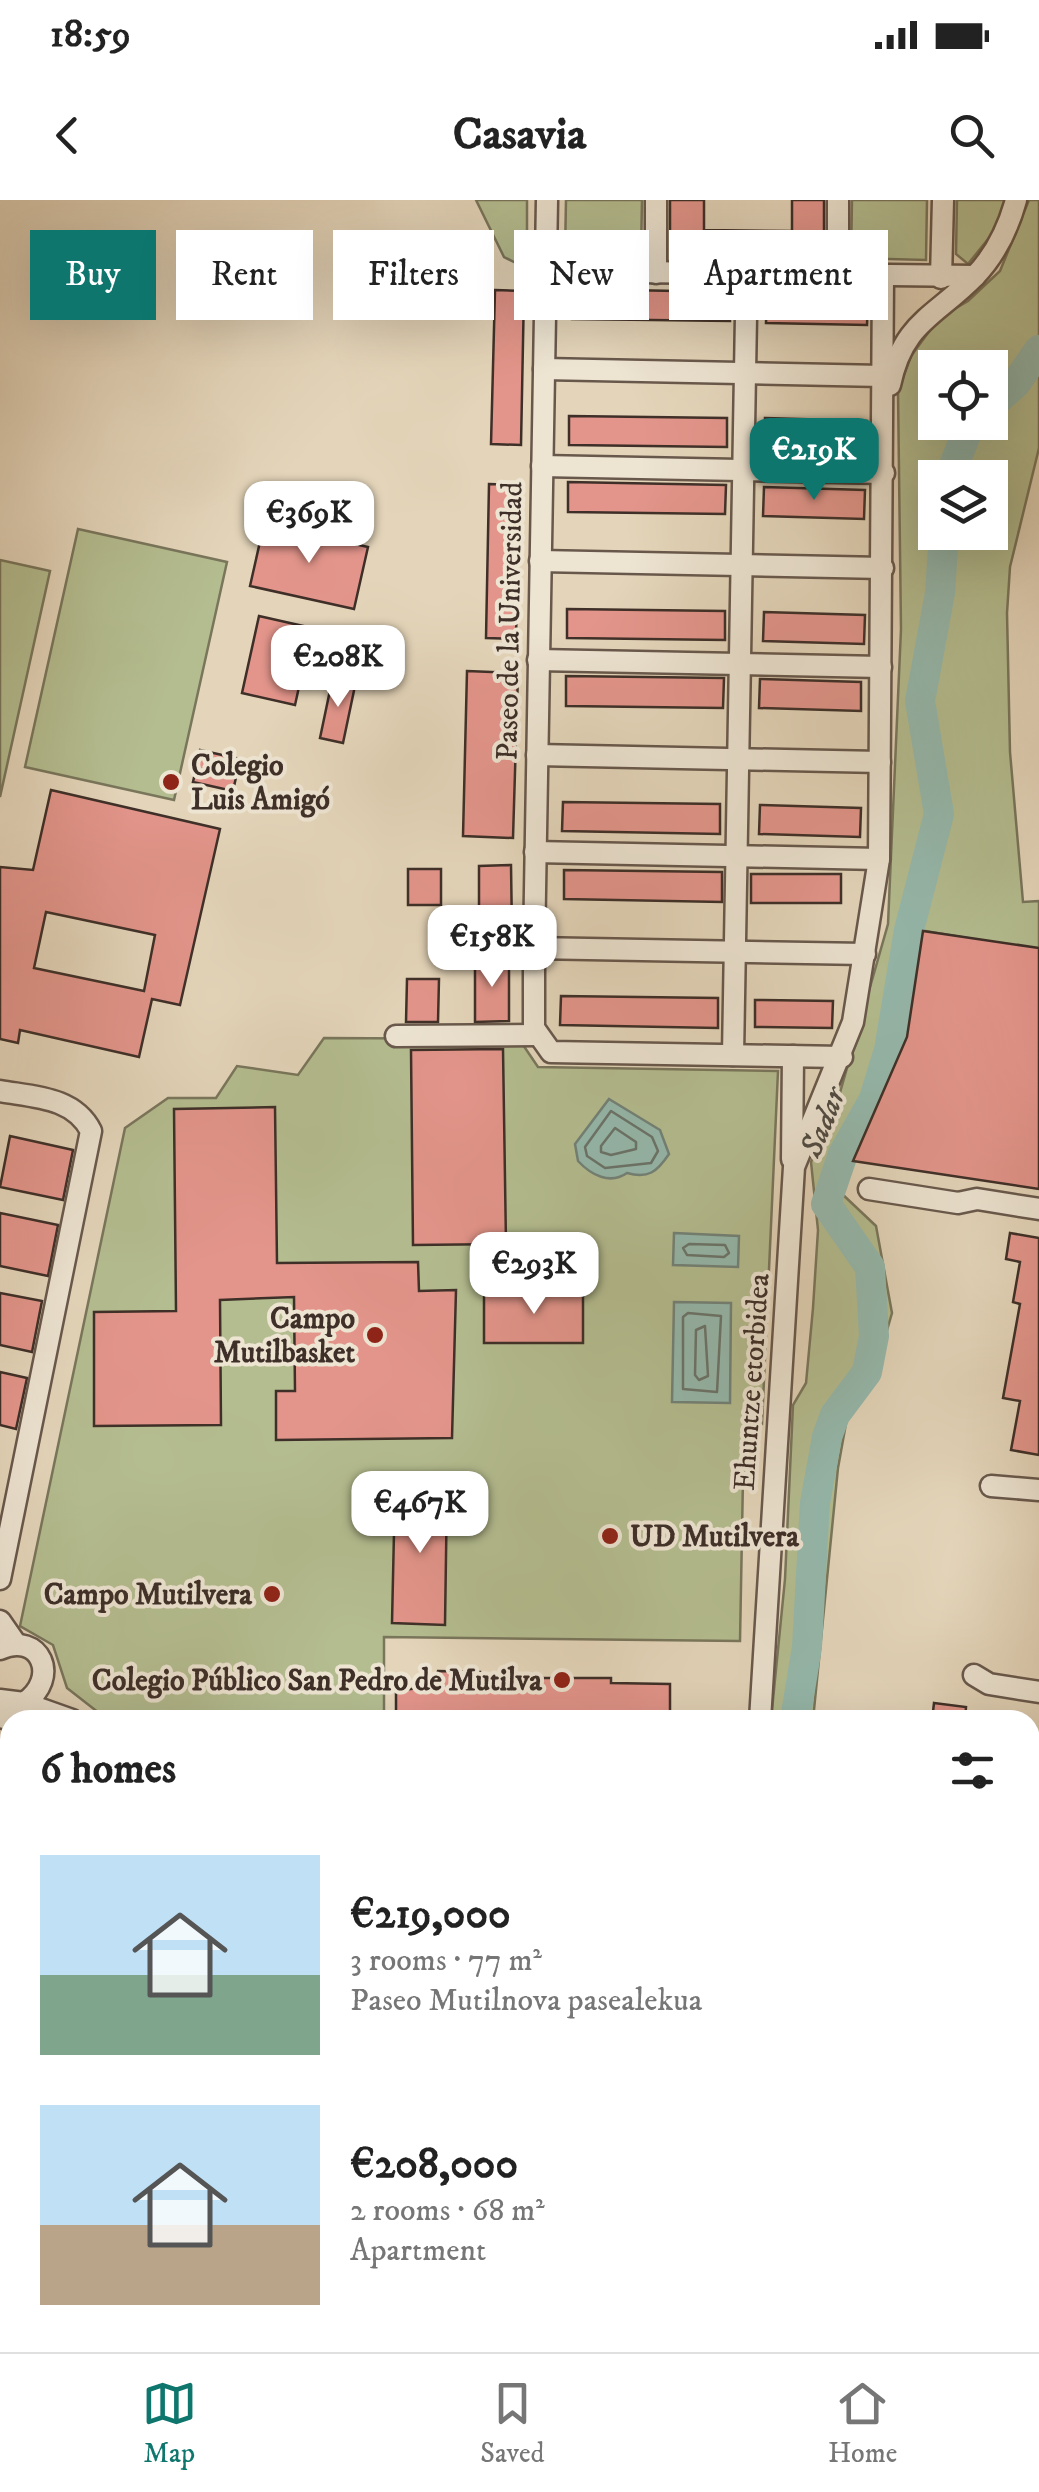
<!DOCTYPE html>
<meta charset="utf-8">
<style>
body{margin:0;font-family:"IM FELL DW Pica",serif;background:#f6f6f6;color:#222;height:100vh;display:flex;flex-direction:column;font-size:38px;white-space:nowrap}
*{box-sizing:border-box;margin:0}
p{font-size:32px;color:#767676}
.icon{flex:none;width:55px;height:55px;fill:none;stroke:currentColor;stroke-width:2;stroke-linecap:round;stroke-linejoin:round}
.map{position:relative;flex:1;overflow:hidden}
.drawer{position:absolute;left:0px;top:1510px;width:1040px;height:642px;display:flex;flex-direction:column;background:#fff;border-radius:30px 30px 0 0;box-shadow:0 10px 40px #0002}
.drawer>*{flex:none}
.guide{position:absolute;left:30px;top:30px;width:980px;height:90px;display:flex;gap:20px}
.fabs{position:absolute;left:918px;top:150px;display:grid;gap:20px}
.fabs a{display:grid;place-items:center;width:90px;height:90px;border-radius:0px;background:#fff;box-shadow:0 10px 40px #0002;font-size:50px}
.price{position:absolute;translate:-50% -85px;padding:0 22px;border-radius:20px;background:#fff;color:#222;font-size:32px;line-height:65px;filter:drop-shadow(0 2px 5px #0008)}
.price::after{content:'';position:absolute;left:50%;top:60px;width:30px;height:22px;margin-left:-15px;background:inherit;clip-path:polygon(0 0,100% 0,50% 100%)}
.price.selected{background:#0f766e;color:#fff}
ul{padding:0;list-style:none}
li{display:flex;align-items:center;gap:30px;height:250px;padding:0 40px}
li span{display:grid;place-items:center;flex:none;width:280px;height:200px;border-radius:0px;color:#555}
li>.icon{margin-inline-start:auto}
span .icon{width:120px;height:120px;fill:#fffc;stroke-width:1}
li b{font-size:42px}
h2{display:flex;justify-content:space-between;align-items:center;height:120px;padding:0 40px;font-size:42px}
.chip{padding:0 35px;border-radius:0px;background:#fff;box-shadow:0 10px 40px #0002;font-size:35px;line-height:90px}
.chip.selected{background:#0f766e;color:#fff}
.status{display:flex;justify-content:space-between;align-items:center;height:70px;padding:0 50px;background:#fff;direction:ltr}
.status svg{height:28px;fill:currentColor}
header{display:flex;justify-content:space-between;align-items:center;height:130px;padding:0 40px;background:#fff;font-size:45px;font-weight:700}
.dock{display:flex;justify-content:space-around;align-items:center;height:140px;border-top:2px solid #e0e0e0;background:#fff;font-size:28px;color:#767676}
.dock a{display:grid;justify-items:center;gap:5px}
.dock .selected{color:#0f766e}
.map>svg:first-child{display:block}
.green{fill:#b4bd90;stroke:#79765c;stroke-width:2.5;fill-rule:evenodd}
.water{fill:#95b9ad;stroke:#728278;stroke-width:2.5}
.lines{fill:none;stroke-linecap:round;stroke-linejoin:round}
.shore{stroke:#6a746a;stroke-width:2.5}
.river{stroke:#95b9ad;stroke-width:30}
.building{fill:#e3958b;stroke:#3e2f28;stroke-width:2.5;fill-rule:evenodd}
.minor-tunnel{stroke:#c3b49d;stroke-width:20;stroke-dasharray:20 10;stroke-linecap:butt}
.minor-casing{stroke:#68584c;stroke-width:25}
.minor{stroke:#ede4d2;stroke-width:20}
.poi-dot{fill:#8f2418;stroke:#ede4d2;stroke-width:4}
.labels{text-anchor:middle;stroke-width:8;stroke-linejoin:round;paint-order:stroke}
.street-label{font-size:30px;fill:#3e2f28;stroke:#ede4d2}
.poi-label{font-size:30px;font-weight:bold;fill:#3e2f28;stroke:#ede4d2;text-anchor:end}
.water-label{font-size:32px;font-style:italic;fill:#4f4b43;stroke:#ede4d2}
</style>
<div class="status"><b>18:59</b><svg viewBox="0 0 49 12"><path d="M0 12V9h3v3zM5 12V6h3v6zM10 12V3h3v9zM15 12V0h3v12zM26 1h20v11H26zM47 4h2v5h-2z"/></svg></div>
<header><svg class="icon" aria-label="back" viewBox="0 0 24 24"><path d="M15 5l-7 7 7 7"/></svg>Casavia<svg class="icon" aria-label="search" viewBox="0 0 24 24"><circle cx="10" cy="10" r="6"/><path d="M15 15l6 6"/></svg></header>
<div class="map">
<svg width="1039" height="2152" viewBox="0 0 1039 2152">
<rect width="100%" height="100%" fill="#e4d5ba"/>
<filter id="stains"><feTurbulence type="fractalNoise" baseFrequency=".002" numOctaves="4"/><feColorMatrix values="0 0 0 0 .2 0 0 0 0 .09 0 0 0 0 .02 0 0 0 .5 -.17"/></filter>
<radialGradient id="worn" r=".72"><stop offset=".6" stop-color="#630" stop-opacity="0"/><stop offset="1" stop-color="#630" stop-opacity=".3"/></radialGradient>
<g class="green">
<path d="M 476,0 L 527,0 L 527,50 L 518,64 L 504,57 Z"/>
<path d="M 566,0 L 642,0 L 641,55 L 565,54 Z"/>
<path d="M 852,0 L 927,0 L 926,60 L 851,58 Z"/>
<path d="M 957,0 L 1005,0 L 997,28 L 968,64 L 956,54 Z"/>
<path d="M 1029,0 L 1039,0 L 1039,248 L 1010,367 L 1007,413 L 1010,552 L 1023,702 L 1039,701 L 1039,750 L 919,730 C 908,787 899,843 878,897 C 865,930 849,958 840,992 L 876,1026 L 892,1113 L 875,1172 L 850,1201 L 838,1268 L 813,1520 L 771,1520 L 785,1379 L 793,1205 L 806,1183 L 813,1108 L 818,1030 L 811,962 L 839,896 L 888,724 L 901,429 L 898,191 L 911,156 L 939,118 L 968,101 L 1000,71 ZM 935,168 L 990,168 L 990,222 L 935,222 ZM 935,278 L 990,278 L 990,332 L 935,332 Z"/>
<path d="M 78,329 L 227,362 L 174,600 L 25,567 Z"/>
<path d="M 0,360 L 50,371 L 0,597 Z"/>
<path d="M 324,838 L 519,839 L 538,867 L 778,871 L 762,1224 L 744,1224 L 740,1441 L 384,1437 L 384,1520 L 108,1520 L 67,1488 L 53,1445 L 20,1426 L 125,928 L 168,898 L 216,898 L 237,866 L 298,875 Z"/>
<path d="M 799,2142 L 807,2152 L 601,2152 L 599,2143 Z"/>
<path d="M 22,2143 L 125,2143 L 125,2152 L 19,2152 Z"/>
</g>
<g class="water">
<path d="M 609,899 L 660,930 L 669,954 C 657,972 648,979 627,973 C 610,985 591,975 578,961 L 575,944 Z"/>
<path d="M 674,1033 L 739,1036 L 738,1067 L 673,1065 Z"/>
<path d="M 674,1102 L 731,1103 L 730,1203 L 672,1202 Z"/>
</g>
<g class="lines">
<g class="shore">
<path d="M 611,911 L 652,937 L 658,951 L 651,963 L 605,968 L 587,956 L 585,947 Z"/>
<path d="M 615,928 L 636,942 L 636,949 L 611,955 L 601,952 L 601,946 Z"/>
<path d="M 689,1044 L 725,1045 L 729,1053 L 724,1057 L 687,1055 L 683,1048 Z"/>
<path d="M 688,1113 L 721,1116 L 717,1192 L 683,1189 L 683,1117 Z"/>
<path d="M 705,1126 L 708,1176 L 699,1180 L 695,1175 L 696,1130 Z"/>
</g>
<g class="river">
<path d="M 990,206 L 1016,183 L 1039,150"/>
<path d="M 949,278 L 971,222"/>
<path d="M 795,1520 L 807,1447 L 815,1303 L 827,1237 L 835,1215 L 867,1172 L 874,1136 L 870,1067 L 826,1004 L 843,954 L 874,899 L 889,850 L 909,730 L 939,614 L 920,501 L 940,393 L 944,332"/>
<path d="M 767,2142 L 769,2152"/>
</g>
</g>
<g class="building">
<path d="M 670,0 L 704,0 L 704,30 L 792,31 L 792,0 L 824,0 L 824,60 L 761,59 L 755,48 L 746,45 L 736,51 L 733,59 L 670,59 Z"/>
<path d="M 572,89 L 730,92 L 730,121 L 572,119 Z"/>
<path d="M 495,90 L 524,91 L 521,245 L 491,244 Z"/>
<path d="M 767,93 L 868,96 L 867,125 L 766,123 Z"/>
<path d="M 569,216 L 727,218 L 727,247 L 569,245 Z"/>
<path d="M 765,218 L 867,221 L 866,250 L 765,248 Z"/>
<path d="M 568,282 L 726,285 L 725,314 L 568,312 Z"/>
<path d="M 489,284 L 519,285 L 516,439 L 486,438 Z"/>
<path d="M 764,287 L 865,290 L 864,319 L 763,316 Z"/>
<path d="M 264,324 L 368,347 L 354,409 L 250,386 Z"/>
<path d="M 567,409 L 725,411 L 725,440 L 567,438 Z"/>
<path d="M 764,412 L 865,415 L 864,444 L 763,441 Z"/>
<path d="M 259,416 L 312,428 L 295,505 L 242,493 Z"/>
<path d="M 467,471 L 518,473 L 513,638 L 463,636 Z"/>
<path d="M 333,476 L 356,481 L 343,543 L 320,538 Z"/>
<path d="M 566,476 L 724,478 L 723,508 L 566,506 Z"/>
<path d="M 760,479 L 861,482 L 861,511 L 759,508 Z"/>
<path d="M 200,550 L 240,559 L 233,591 L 193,582 Z"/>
<path d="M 51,590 L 220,629 L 180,805 L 152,799 L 139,857 L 20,830 L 18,843 L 0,839 L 0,667 L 33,670 ZM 46,712 L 155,735 L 144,791 L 34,768 Z"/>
<path d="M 563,602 L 720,604 L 720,634 L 562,631 Z"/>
<path d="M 760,605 L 861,608 L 860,637 L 759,634 Z"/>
<path d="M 511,665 L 512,731 L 467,731 L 467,711 L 479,712 L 479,666 Z"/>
<rect x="408" y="669" width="33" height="36"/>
<path d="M 564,670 L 722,672 L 722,702 L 564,699 Z"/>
<rect x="751" y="674" width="90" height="29"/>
<path d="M 923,731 L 1039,748 L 1039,989 L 853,961 L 907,837 Z"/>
<path d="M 509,758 L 509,821 L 475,822 L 475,759 Z"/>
<path d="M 407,779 L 439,779 L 438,822 L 406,822 Z"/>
<path d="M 561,796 L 718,798 L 718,828 L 560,825 Z"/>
<path d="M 755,800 L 833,801 L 832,828 L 755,827 Z"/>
<path d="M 503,849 L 506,1044 L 413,1045 L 411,850 Z"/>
<path d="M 275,907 L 277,1063 L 418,1062 L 419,1091 L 456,1090 L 452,1238 L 276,1240 L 276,1191 L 295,1191 L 294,1097 L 220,1100 L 221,1225 L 94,1226 L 94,1112 L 176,1111 L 174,909 Z"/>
<path d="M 10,936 L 73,950 L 63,1000 L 0,987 Z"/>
<path d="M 0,1013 L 58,1025 L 48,1076 L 0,1066 Z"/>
<path d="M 1010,1033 L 1039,1038 L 1039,1255 L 1011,1250 L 1020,1201 L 1003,1198 L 1020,1104 L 1013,1102 L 1020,1062 L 1006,1059 Z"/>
<rect x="484" y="1091" width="99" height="52"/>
<path d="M 0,1093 L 42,1101 L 32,1152 L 0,1145 Z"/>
<path d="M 0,1172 L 27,1178 L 16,1229 L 0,1225 Z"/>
<path d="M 395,1287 L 447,1288 L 445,1425 L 392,1423 Z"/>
<path d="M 438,1471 L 480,1472 L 480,1478 L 611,1478 L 611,1483 L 670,1484 L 670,1520 L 396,1520 L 396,1491 L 433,1486 Z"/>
<path d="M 934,1503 L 966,1507 L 965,1520 L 932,1520 Z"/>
</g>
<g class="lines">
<path class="minor-tunnel" d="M 747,59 L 747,30"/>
<g class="minor-casing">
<g id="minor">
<path d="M 547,0 L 534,748 L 534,828 L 551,852 L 842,857"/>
<path d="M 838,0 L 838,76"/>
<path d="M 545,71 L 975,76"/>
<path d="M 656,73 L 656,0"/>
<path d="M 941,78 L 943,0"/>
<path d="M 544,169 L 882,176"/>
<path d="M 890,185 C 903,122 935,117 975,76 C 996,54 1008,29 1016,0"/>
<path d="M 542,266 L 884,273"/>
<path d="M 540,361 L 883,368"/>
<path d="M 538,460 L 881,467"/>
<path d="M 537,555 L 880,562"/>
<path d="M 535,652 L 879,659"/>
<path d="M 534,748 L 865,754"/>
<path d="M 396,836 L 537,835"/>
<path d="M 733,855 L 747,59"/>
<path d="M 0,891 C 34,897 74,897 91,931 L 0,1379"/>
<path d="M 792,959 L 793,856"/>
<path d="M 869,989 L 958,1003 L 977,999 L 1039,1009"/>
<path d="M 991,1286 L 1039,1290"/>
<path d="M 0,1421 L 16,1444"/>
<path d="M 0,1449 C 40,1431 61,1478 24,1503 L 0,1500"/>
<path d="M 974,1475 L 989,1484 L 1039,1492"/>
<path d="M 24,1503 L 72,1520"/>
<path d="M 0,1517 L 12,1520"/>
<path d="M 760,1520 L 794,967 L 853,822 L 879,659 L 883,76"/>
<path d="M 0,1638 L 10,1640"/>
<path d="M 1030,1664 L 1039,1664"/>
<path d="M 1039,1837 L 1039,1853"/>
<path d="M 0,1862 L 10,1864"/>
<path d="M 1030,1918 L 1039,1918"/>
<path d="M 1030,2054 L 1039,2052"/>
<path d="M 0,2120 L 10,2077"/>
<path d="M 353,2142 L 355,2152"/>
<path d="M 934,2142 L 945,2152"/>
<path d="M 573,2152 L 592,2149"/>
<path d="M 1029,2152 L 1029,2142"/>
</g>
</g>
<use href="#minor" class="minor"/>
</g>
<g class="poi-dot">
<circle cx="171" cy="582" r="10"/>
<circle cx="375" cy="1135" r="10"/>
<circle cx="610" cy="1336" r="10"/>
<circle cx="272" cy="1394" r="10"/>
<circle cx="562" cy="1480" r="10"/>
</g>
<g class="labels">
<g class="street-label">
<text transform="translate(509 421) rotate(-89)" y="10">Paseo de la Universidad</text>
<text transform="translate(751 1182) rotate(-86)" y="10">Ehuntze etorbidea</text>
</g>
<g class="poi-label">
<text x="191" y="575" text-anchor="start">Colegio<tspan x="191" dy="34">Luis Amigó</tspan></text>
<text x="355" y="1128">Campo<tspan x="355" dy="34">Mutilbasket</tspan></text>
<text x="630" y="1346" text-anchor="start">UD Mutilvera</text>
<text x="252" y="1404">Campo Mutilvera</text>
<text x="542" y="1490">Colegio Público San Pedro de Mutilva</text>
</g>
<g class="water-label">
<text transform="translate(822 922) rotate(-68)" y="11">Sadar</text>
</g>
</g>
<rect width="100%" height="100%" filter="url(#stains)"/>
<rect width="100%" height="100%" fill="url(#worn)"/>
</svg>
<div class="fabs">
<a><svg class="icon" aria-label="locate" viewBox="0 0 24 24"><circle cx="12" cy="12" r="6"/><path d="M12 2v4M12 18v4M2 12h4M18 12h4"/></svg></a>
<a><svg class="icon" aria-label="layers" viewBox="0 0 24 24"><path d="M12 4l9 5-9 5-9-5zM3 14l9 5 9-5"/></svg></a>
</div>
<b class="price selected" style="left:814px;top:303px">€219K</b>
<b class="price" style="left:309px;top:366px">€369K</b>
<b class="price" style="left:338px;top:510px">€208K</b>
<b class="price" style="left:492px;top:790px">€158K</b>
<b class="price" style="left:534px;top:1117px">€293K</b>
<b class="price" style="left:420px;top:1356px">€467K</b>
<div class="guide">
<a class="chip selected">Buy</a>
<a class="chip">Rent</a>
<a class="chip">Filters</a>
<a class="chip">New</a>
<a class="chip">Apartment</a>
</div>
<section class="drawer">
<h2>6 homes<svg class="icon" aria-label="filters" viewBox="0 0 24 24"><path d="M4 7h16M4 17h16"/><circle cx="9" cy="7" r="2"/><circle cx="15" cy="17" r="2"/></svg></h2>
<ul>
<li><span style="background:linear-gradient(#bfe0f5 60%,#7fa58c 0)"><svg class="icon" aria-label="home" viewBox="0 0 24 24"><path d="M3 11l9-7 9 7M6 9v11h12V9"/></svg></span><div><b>€219,000</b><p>3 rooms · 77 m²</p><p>Paseo Mutilnova pasealekua</p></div></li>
<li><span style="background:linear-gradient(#bfe0f5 60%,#b9a48a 0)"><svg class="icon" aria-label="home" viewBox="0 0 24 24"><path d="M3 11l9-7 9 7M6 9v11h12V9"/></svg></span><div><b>€208,000</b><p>2 rooms · 68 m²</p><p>Apartment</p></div></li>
</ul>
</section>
</div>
<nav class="dock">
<a class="selected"><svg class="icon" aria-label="map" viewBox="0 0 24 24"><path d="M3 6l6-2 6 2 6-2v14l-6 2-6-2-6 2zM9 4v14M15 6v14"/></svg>Map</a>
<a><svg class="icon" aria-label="saved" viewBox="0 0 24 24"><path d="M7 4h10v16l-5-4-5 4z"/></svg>Saved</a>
<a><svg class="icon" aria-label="home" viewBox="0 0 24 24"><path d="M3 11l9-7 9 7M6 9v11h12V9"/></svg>Home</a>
</nav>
